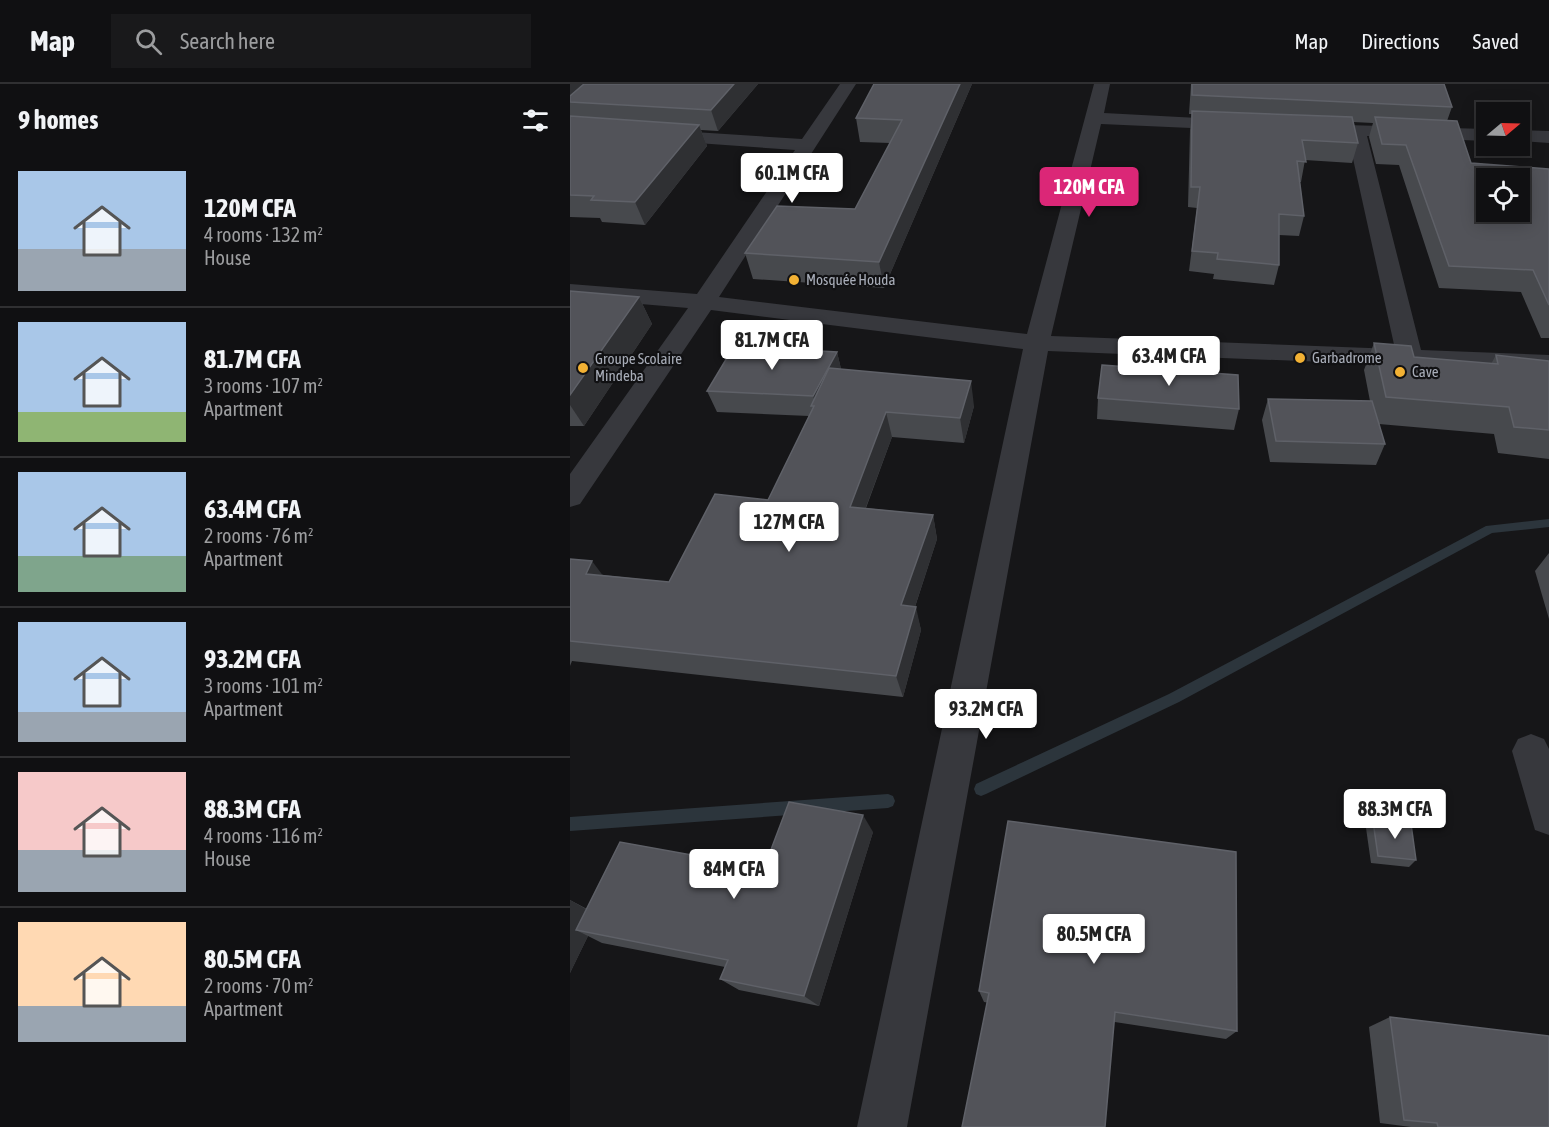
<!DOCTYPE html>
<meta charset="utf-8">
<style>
body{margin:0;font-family:"Asap Condensed",sans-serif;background:#19191b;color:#f1f3f6;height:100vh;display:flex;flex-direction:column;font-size:22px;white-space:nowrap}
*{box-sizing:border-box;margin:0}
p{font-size:20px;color:#9c9d9f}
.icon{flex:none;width:33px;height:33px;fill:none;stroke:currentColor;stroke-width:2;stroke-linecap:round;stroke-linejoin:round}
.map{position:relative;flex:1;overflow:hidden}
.panel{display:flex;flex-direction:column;background:#101012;width:570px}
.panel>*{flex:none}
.needle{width:39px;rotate:71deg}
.controls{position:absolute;left:906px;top:18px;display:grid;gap:12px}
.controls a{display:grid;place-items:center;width:54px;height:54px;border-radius:0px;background:#101012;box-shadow:0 3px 15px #0003,0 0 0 2px #303032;font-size:30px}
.price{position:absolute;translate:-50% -51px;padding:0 14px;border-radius:6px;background:#fff;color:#222;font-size:20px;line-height:39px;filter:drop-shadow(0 2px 3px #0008)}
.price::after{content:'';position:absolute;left:50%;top:36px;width:18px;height:14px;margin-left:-9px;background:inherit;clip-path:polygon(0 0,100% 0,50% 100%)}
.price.active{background:#db2777;color:#fff}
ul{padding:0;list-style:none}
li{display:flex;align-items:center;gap:18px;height:150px;padding:0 18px}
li+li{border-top:2px solid #303032}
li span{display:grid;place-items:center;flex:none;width:168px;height:120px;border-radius:0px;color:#555}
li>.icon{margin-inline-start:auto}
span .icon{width:72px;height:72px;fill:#fffc;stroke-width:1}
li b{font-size:26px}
h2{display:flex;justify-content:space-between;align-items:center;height:72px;padding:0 18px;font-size:26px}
header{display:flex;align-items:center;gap:36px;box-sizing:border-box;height:84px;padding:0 30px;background:#101012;border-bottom:2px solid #303032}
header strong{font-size:28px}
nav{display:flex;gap:33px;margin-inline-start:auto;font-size:21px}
.search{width:420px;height:54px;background:#19191b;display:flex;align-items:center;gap:15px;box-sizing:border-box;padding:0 21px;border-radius:0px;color:#9c9d9f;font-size:22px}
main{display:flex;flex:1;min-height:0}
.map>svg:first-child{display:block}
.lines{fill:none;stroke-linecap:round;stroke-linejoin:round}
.stream{fill:#2c353c;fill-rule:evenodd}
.minor{fill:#37383d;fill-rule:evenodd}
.wall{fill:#47494d}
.shaded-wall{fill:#2f3033}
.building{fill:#525359;stroke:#5f6168;stroke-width:1.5;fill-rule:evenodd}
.poi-dot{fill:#f2b134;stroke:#111113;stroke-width:2}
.labels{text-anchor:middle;stroke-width:4.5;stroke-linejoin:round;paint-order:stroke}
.far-poi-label{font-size:15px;fill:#a8adb8;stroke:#111113;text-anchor:start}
</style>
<header>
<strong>Map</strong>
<div class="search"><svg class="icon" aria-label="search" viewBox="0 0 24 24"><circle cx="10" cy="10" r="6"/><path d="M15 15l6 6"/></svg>Search here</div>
<nav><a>Map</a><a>Directions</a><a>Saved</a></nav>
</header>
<main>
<section class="panel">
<h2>9 homes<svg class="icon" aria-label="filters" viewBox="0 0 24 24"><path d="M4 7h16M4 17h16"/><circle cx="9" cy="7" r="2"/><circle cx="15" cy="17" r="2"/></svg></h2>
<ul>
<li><span style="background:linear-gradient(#a9c7e8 65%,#9aa5b1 0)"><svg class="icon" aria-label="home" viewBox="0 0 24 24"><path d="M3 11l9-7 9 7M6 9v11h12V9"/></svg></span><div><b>120M CFA</b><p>4 rooms · 132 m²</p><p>House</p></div></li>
<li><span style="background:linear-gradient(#a9c7e8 75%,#8fb573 0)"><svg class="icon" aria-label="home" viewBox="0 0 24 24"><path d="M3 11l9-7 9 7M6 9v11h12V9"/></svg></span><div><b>81.7M CFA</b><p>3 rooms · 107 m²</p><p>Apartment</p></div></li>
<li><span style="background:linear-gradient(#a9c7e8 70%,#7fa58c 0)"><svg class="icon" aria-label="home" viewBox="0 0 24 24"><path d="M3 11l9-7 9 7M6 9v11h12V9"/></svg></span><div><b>63.4M CFA</b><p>2 rooms · 76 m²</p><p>Apartment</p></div></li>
<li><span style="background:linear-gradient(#a9c7e8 75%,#9aa5b1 0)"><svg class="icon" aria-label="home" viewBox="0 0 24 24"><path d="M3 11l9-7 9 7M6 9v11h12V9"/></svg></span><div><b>93.2M CFA</b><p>3 rooms · 101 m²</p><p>Apartment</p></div></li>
<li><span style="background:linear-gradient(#f6c9c9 65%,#9aa5b1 0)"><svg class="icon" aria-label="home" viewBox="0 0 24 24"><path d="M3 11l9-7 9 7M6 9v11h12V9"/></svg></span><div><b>88.3M CFA</b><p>4 rooms · 116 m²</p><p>House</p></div></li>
<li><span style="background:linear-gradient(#ffd9b3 70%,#9aa5b1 0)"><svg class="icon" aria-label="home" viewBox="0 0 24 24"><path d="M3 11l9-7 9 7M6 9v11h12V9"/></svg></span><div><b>80.5M CFA</b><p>2 rooms · 70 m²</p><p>Apartment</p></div></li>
</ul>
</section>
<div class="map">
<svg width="979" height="1043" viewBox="0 0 979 1043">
<rect width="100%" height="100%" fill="#161618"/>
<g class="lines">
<g class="stream">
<path d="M 979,435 L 979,443 L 922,449 L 609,618 L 416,710 L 411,712 L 406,710 L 404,705 L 406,700 L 599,610 L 916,442 Z"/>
<path d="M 318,710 L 323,712 L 325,717 L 323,722 L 318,724 L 0,747 L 0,733 Z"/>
</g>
<g class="minor">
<path d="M 270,0 L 286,0 L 149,213 L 457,250 L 524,0 L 540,0 L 534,29 L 666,36 L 672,37 L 675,41 L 672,45 L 666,46 L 531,40 L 481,252 L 825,265 L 778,52 L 735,49 L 732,45 L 735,41 L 741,40 L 916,45 L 916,57 L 797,52 L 851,266 L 979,271 L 979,287 L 478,267 L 337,1043 L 287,1043 L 453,265 L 141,226 L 10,420 L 0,423 L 0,390 L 118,224 L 0,214 L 0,200 L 127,210 L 225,66 L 0,50 L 0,40 L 232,55 Z"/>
<path d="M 950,46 L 979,47 L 979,59 L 950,57 Z"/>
<path d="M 961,650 L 974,655 L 979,665 L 979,751 L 965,746 L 942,667 L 948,655 Z"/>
</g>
</g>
<g class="wall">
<path d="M 0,0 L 188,0 L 148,47 L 131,46 L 137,62 L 75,141 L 32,138 L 30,134 L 0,133 Z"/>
<path d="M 402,0 L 314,204 L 183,195 L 175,169 L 285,125 L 320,59 L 290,58 L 286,34 Z"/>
<path d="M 621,0 L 874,0 L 882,23 L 877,37 L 901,79 L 979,85 L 979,254 L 971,254 L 951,208 L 869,204 L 829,81 L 806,80 L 799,53 L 803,39 L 783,38 L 788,59 L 782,79 L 735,76 L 731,98 L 730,98 L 734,132 L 729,152 L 709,151 L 709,181 L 704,201 L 643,195 L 644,190 L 619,187 L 627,124 L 618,123 L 620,46 L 622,30 L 619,30 Z"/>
<path d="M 0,207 L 69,213 L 82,240 L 14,342 L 0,342 Z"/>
<path d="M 804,259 L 844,273 L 921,280 L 926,271 L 979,277 L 979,375 L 928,369 L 924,350 L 809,340 L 815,360 L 806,381 L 700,378 L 692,336 L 698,315 L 800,317 L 794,286 Z"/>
<path d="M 267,268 L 271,285 L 404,322 L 394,359 L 322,353 L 296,424 L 363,431 L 367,455 L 345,523 L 351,546 L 333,613 L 2,577 L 0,582 L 0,475 L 33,491 L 99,498 L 198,416 L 239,332 L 147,328 L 137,307 Z"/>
<path d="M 528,314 L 669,325 L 664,346 L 527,335 Z"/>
<path d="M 979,469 L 979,535 L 965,487 Z"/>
<path d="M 803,737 L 846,776 L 839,783 L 801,779 L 796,744 Z"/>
<path d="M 303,748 L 249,922 L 169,906 L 150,895 L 155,883 L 32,859 L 18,852 L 0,889 L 0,816 L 17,825 L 194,784 Z"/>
<path d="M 409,907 L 667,947 L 656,955 L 414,918 Z"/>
<path d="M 820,933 L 979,1043 L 841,1043 L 810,1039 L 799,943 Z"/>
</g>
<g class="shaded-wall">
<path d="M 0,0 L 20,0 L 0,18 Z"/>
<path d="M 164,0 L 188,0 L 148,47 L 141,26 Z"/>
<path d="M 390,0 L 402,0 L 314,204 L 309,178 Z"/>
<path d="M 129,41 L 137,62 L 75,141 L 65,118 Z"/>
<path d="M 69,213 L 82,240 L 14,342 L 0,321 L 0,311 Z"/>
<path d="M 267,268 L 272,289 L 250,333 L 243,312 Z"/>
<path d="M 401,297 L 404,322 L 394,359 L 390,334 Z"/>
<path d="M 316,328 L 322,353 L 287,447 L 280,423 Z"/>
<path d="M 363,431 L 367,455 L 338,544 L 331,521 Z"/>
<path d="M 22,477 L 40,501 L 16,490 Z"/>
<path d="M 346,523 L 351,546 L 333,613 L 326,592 Z"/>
<path d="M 293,731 L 303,748 L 249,922 L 234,912 Z"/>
<path d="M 0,816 L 28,832 L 6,846 L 18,852 L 0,889 Z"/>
</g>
<g class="building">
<path d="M 14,0 L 164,0 L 141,26 L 0,18 L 0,12 Z"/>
<path d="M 304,0 L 390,0 L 309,178 L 175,169 L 207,122 L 285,125 L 332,36 L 286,34 Z"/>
<path d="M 622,0 L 874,0 L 882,23 L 622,11 Z"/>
<path d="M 622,27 L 782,33 L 788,59 L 732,56 L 736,78 L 727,77 L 734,132 L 709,130 L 709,181 L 647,175 L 648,169 L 622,167 L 630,103 L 621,103 Z"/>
<path d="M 0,32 L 129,41 L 65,118 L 21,116 L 24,112 L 0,111 Z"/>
<path d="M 805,33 L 887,37 L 901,79 L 979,85 L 979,221 L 963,186 L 879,182 L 836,61 L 812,60 ZM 916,94 L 950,94 L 950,128 L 916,128 Z"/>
<path d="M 0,207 L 69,213 L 0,311 Z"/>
<path d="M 804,259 L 841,262 L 844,273 L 928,280 L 926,271 L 979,277 L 979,346 L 944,343 L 939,323 L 816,313 Z"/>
<path d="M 164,262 L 267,268 L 243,312 L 137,307 Z"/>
<path d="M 532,281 L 668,291 L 669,325 L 528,314 Z"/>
<path d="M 259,284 L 401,297 L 390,334 L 316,328 L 280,423 L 363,431 L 331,521 L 346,523 L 326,592 L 0,557 L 0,475 L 22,477 L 16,490 L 99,498 L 145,410 L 198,416 L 244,322 L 241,322 Z"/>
<path d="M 698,315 L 802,317 L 815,360 L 706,357 Z"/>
<path d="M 219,718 L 293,731 L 234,912 L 150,895 L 158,876 L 6,846 L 50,758 L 194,784 Z"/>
<path d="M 438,737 L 666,768 L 667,947 L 545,928 L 535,1043 L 392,1043 L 419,909 L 409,907 Z"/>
<path d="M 803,737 L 841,740 L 846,776 L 808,772 Z"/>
<path d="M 820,933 L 979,952 L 979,1043 L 868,1043 L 867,1039 L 834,1036 Z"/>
</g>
<g class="poi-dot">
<circle cx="224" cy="196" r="6"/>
<circle cx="730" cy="274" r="6"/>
<circle cx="13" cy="284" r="6"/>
<circle cx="830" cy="288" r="6"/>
</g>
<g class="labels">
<g class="far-poi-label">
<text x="236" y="201">Mosquée Houda</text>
<text x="742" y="279">Garbadrome</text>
<text x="25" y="280">Groupe Scolaire<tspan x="25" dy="17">Mindeba</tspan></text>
<text x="842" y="293">Cave</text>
</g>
</g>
</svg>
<div class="controls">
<a><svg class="needle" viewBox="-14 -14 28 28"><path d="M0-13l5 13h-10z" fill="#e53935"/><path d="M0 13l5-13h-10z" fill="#9c9d9f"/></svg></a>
<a><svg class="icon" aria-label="locate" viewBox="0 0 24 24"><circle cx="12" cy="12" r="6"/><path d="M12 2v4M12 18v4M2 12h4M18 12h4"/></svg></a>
</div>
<b class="price" style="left:222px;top:120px">60.1M CFA</b>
<b class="price active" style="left:519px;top:134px">120M CFA</b>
<b class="price" style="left:202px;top:287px">81.7M CFA</b>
<b class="price" style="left:599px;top:303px">63.4M CFA</b>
<b class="price" style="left:219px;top:469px">127M CFA</b>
<b class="price" style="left:416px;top:656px">93.2M CFA</b>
<b class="price" style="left:825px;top:756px">88.3M CFA</b>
<b class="price" style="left:164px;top:816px">84M CFA</b>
<b class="price" style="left:524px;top:881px">80.5M CFA</b>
</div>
</main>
